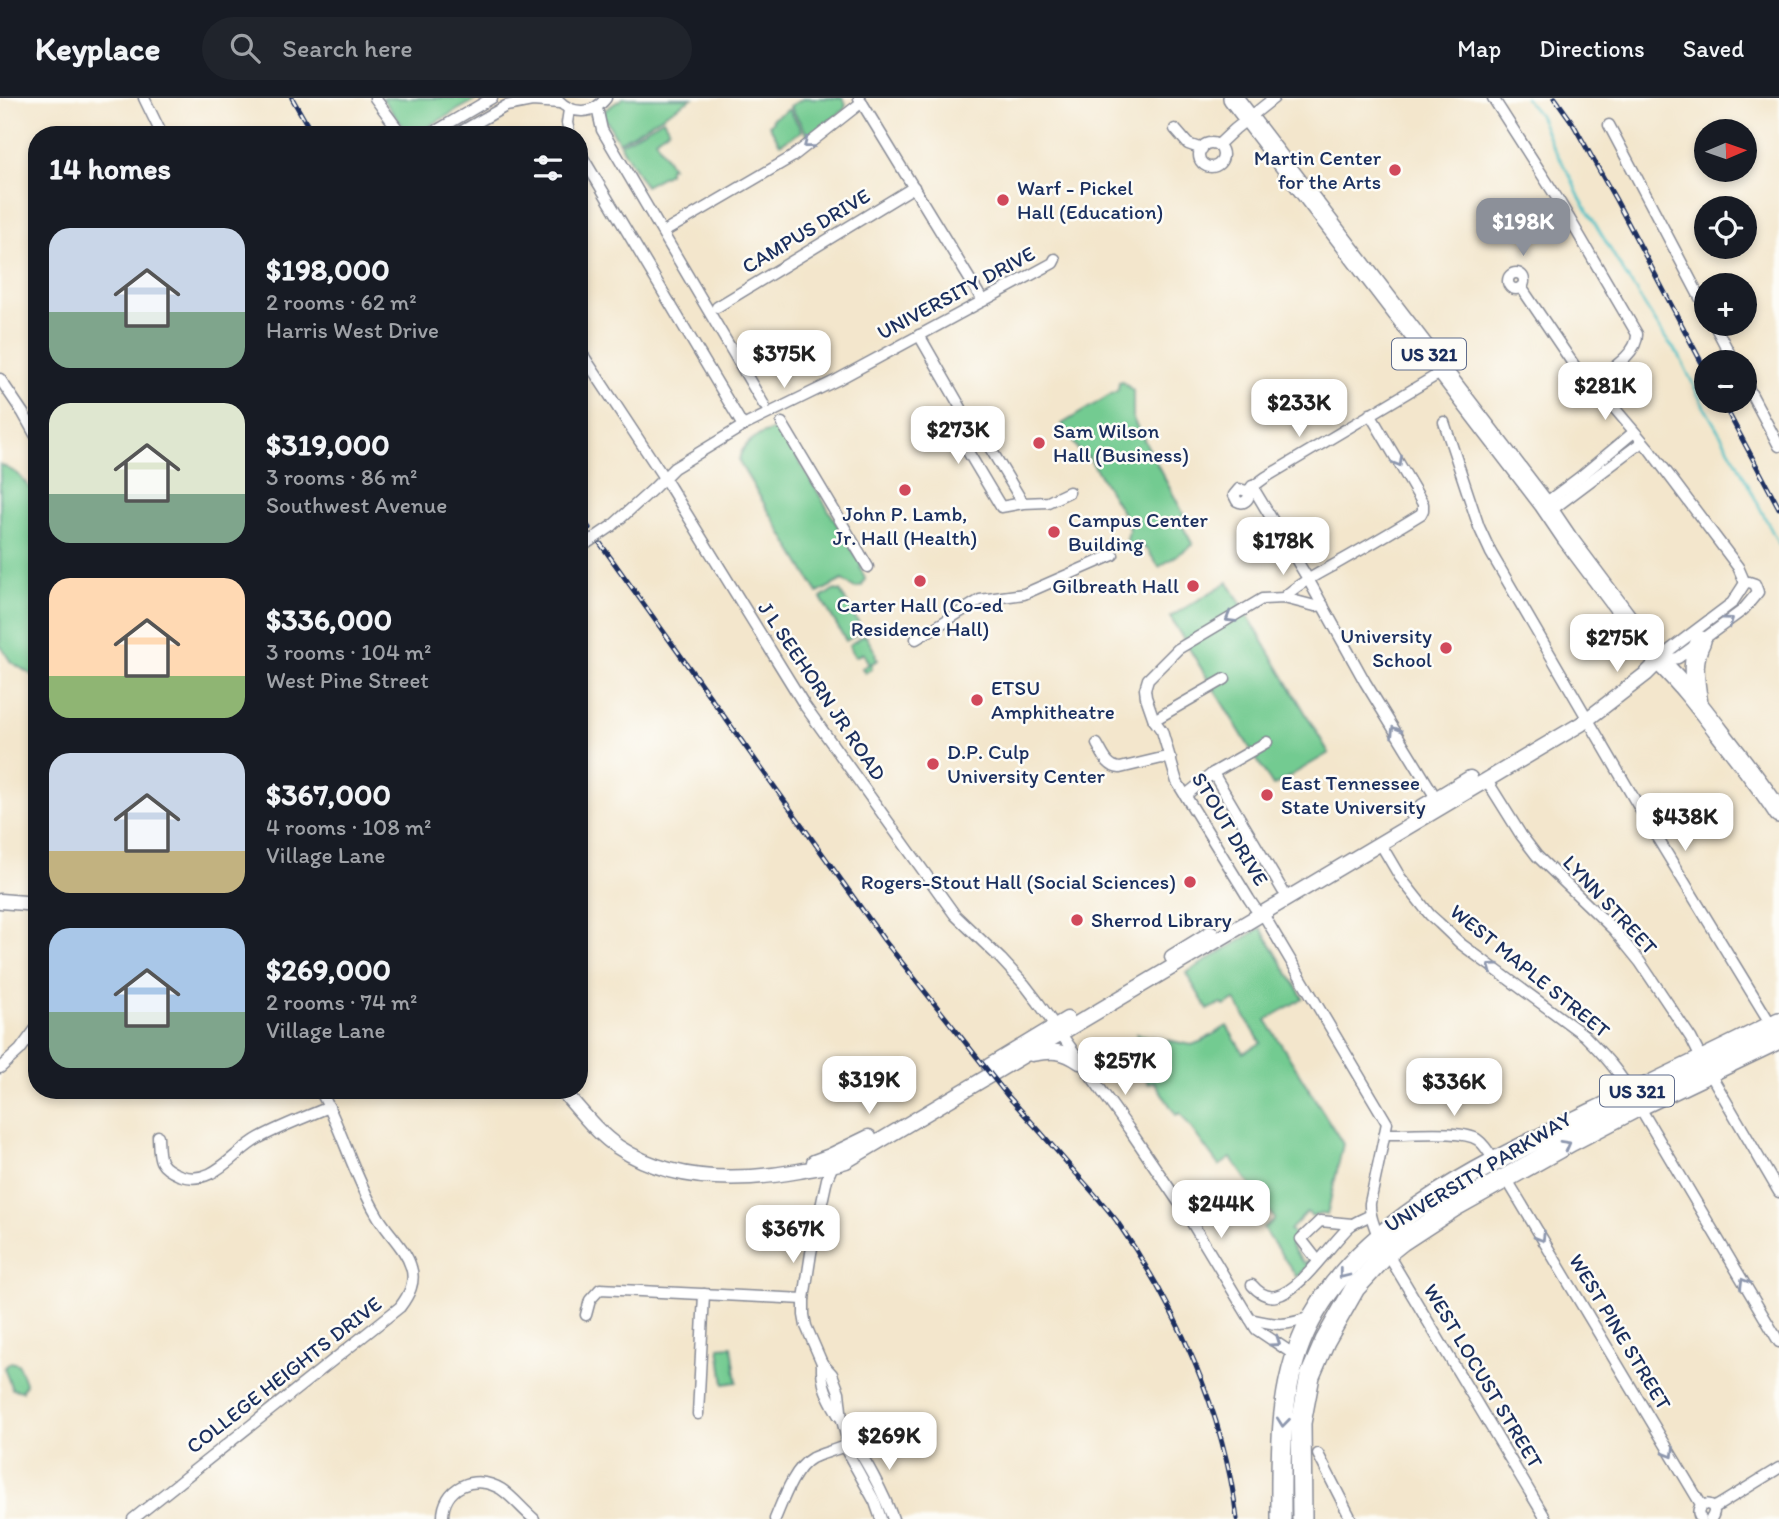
<!DOCTYPE html>
<meta charset="utf-8">
<style>
body{margin:0;font-family:Itim,sans-serif;background:#20242c;color:#f1f3f6;height:100vh;display:flex;flex-direction:column;font-size:26px;white-space:nowrap}
*{box-sizing:border-box;margin:0}
p{font-size:23px;color:#9ea1a6}
.icon{flex:none;width:38px;height:38px;fill:none;stroke:currentColor;stroke-width:2;stroke-linecap:round;stroke-linejoin:round}
.map{position:relative;flex:1;overflow:hidden}
.panel{position:absolute;left:28px;top:28px;width:560px;height:973px;display:flex;flex-direction:column;background:#171b24;border-radius:28px;box-shadow:0 4px 10px #0003}
.panel>*{flex:none}
.needle{width:46px;rotate:88deg}
.fabs{position:absolute;left:1694px;top:21px;display:grid;gap:14px}
.fabs a{display:grid;place-items:center;width:63px;height:63px;border-radius:50%;background:#171b24;box-shadow:0 4px 10px #0003;font-size:35px}
.price{position:absolute;translate:-50% -60px;padding:0 16px;border-radius:14px;background:#fff;color:#222;font-size:23px;line-height:46px;filter:drop-shadow(0 2px 4px #0008)}
.price::after{content:'';position:absolute;left:50%;top:42px;width:21px;height:16px;margin-left:-10px;background:inherit;clip-path:polygon(0 0,100% 0,50% 100%)}
.price.active{background:#8c9099;color:#fff}
ul{padding:0;list-style:none}
li{display:flex;align-items:center;gap:21px;height:175px;padding:0 21px}
li span{display:grid;place-items:center;flex:none;width:196px;height:140px;border-radius:21px;color:#555}
li>.icon{margin-inline-start:auto}
span .icon{width:84px;height:84px;fill:#fffc;stroke-width:1}
li b{font-size:30px}
h2{display:flex;justify-content:space-between;align-items:center;height:84px;padding:0 21px;font-size:30px}
header{display:flex;align-items:center;gap:42px;box-sizing:border-box;height:98px;padding:0 35px;background:#171b24;border-bottom:2px solid #363941}
header strong{font-size:33px}
nav{display:flex;gap:38px;margin-inline-start:auto;font-size:24px}
.search{width:490px;height:63px;background:#20242c;display:flex;align-items:center;gap:18px;box-sizing:border-box;padding:0 24px;border-radius:38px;color:#9ea1a6;font-size:26px}
.map>svg:first-child{display:block}
.green{fill:#73cb91;stroke:#477d78;stroke-width:2}
.lines{fill:none;stroke-linecap:round;stroke-linejoin:round}
.stream{stroke:#50bfc5;stroke-width:2.5}
.street-casing{stroke:#878a95;stroke-width:13}
.secondary-casing{stroke:#878a95;stroke-width:17}
.highway-casing{stroke:#878a95;stroke-width:22}
.street{stroke:#fff;stroke-width:10}
.secondary{stroke:#fff;stroke-width:14}
.highway{stroke:#fff;stroke-width:19}
.rail-casing{stroke:#1b2f5e;stroke-width:5}
.rail{stroke:#fdfcf7;stroke-width:2.5;stroke-dasharray:8;stroke-linecap:butt}
.street-bridge-casing{stroke:#878a95;stroke-width:13;stroke-linecap:butt}
.street-bridge{stroke:#fff;stroke-width:10}
.oneway{stroke:#8d97ae}
.poi-dot{fill:#d1495b;stroke:#fdfcf7;stroke-width:2.5}
.labels{text-anchor:middle;stroke-width:5;stroke-linejoin:round;paint-order:stroke}
.shield{fill:#fdfcf7;stroke:#5f6c8c;stroke-width:2}
.shield-label{font-size:19px;font-weight:bold;fill:#1b2f5e}
.poi-label{font-size:21px;fill:#1b2f5e;stroke:#fdfcf7;text-anchor:start}
.street-label{font-size:21px;fill:#1b2f5e;stroke:#fdfcf7}
</style>
<header>
<strong>Keyplace</strong>
<div class="search"><svg class="icon" aria-label="search" viewBox="0 0 24 24"><circle cx="10" cy="10" r="6"/><path d="M15 15l6 6"/></svg>Search here</div>
<nav><a>Map</a><a>Directions</a><a>Saved</a></nav>
</header>
<div class="map">
<svg width="1779" height="1421" viewBox="0 0 1779 1421">
<rect width="100%" height="100%" fill="#fdfcf7"/>
<filter id="ink" filterUnits="userSpaceOnUse"><feTurbulence type="fractalNoise" baseFrequency=".0143" numOctaves="2"/><feDisplacementMap in="SourceGraphic" scale="14" xChannelSelector="R" yChannelSelector="G"/><feConvolveMatrix kernelMatrix="1 2 1 2 8 2 1 2 1" color-interpolation-filters="sRGB"/></filter>
<filter id="wash" filterUnits="userSpaceOnUse"><feTurbulence type="fractalNoise" baseFrequency=".00686" numOctaves="4" result="noise"/><feDisplacementMap in="SourceGraphic" scale="28" xChannelSelector="R" yChannelSelector="G"/><feGaussianBlur stdDeviation="1.57" result="paint"/><feColorMatrix in="noise" values="0 0 0 0 0 0 0 0 0 0 0 0 0 0 0 0 0 1.4 0 .05"/><feComposite in="paint" operator="in"/></filter>
<g filter="url(#wash)">
<rect width="100%" height="100%" fill="#f3e6cc"/>
<g class="green">
<path d="M 382,0 L 479,0 L 413,37 L 408,35 Z"/>
<path d="M 623,0 L 692,0 L 619,44 L 603,17 L 605,12 Z"/>
<path d="M 804,0 L 843,0 L 846,6 L 844,12 L 809,39 L 790,8 Z"/>
<path d="M 789,11 L 802,33 L 780,46 L 769,27 L 773,24 L 772,21 Z"/>
<path d="M 663,21 L 669,31 L 655,41 L 672,69 L 669,70 L 669,75 L 645,88 L 620,46 Z"/>
<path d="M 1122,283 L 1133,293 L 1133,321 L 1183,415 L 1183,429 L 1193,447 L 1159,469 L 1148,453 L 1139,445 L 1125,451 L 1129,432 L 1126,421 L 1088,358 L 1083,360 L 1062,326 L 1118,292 L 1119,284 Z"/>
<path d="M 775,332 L 784,338 L 861,466 L 860,469 L 865,481 L 862,488 L 855,490 L 842,482 L 818,495 L 739,364 C 740,346 759,335 775,332 Z"/>
<path d="M 0,366 L 18,376 L 37,398 L 37,580 L 11,564 L 0,547 Z"/>
<path d="M 1228,484 L 1329,655 L 1273,688 L 1170,519 Z"/>
<path d="M 833,492 L 840,493 L 863,533 L 846,543 L 821,500 Z"/>
<path d="M 865,537 L 876,555 L 875,557 L 878,562 L 872,565 L 872,570 L 865,575 L 862,570 L 869,566 L 863,555 L 855,559 L 849,547 Z"/>
<path d="M 1261,830 L 1303,900 L 1266,922 L 1343,1046 L 1327,1117 L 1322,1116 L 1312,1118 L 1307,1114 L 1290,1132 L 1297,1140 L 1291,1148 L 1304,1166 L 1311,1162 L 1306,1171 L 1297,1179 L 1263,1130 L 1274,1122 L 1274,1120 L 1231,1060 L 1219,1068 L 1180,1015 L 1176,1017 L 1154,983 L 1149,986 L 1133,961 L 1137,936 L 1192,947 L 1202,943 L 1227,928 L 1243,955 L 1261,945 L 1235,902 L 1224,908 L 1221,905 L 1208,912 L 1186,875 Z"/>
<path d="M 732,1248 L 737,1284 L 724,1286 L 719,1249 Z"/>
<path d="M 11,1264 L 18,1266 L 25,1285 L 24,1290 L 22,1291 L 22,1293 L 12,1291 L 4,1270 Z"/>
</g>
<g class="lines">
<path class="stream" d="M 1525,0 L 1539,17 L 1551,45 L 1571,80 L 1580,100 L 1623,173 L 1666,241 L 1679,257 L 1703,307 L 1735,361 L 1779,447"/>
</g>
</g>
<g filter="url(#ink)">
<g class="lines">
<g class="street-casing">
<g id="street">
<path d="M 144,0 L 162,37"/>
<path d="M 375,0 L 402,37"/>
<path d="M 859,0 L 983,203"/>
<path d="M 1493,0 L 1559,103 L 1637,236 C 1638,256 1608,273 1593,285"/>
<path d="M 558,2 C 572,17 593,17 606,0"/>
<path d="M 569,12 L 567,25 L 570,37"/>
<path d="M 598,14 L 602,32 L 764,307"/>
<path d="M 1609,27 L 1706,211"/>
<path d="M 1175,31 L 1188,46 L 1202,51"/>
<path d="M 429,37 L 492,0"/>
<path d="M 455,37 L 506,8 L 532,3 L 560,5"/>
<circle cx="1211" cy="57" r="12"/>
<path d="M 1218,47 L 1235,31 L 1274,0"/>
<path d="M 579,53 L 743,328"/>
<path d="M 669,131 L 792,59 L 862,4"/>
<circle cx="1516" cy="183" r="8"/>
<path d="M 1521,189 L 1582,279 L 1593,285 L 1650,352 L 1738,469 L 1745,485"/>
<path d="M 717,209 L 914,89"/>
<path d="M 1714,226 L 1734,264"/>
<path d="M 919,237 L 961,310 C 964,321 960,330 961,342 L 1001,409 L 1023,405 L 1048,404 L 1069,394"/>
<path d="M 579,251 L 670,389 L 805,608 L 955,817 L 1001,861 L 1025,887 L 1038,904 L 1129,1031 L 1186,1115 L 1256,1231 L 1296,1258"/>
<path d="M 0,281 L 23,315 L 37,340"/>
<path d="M 1745,284 L 1779,348"/>
<path d="M 963,319 L 974,323 L 1023,405"/>
<path d="M 1444,324 L 1479,429 L 1491,455 L 1647,723 L 1772,928"/>
<path d="M 782,325 L 868,469"/>
<path d="M 1252,388 L 1308,481 L 1365,584 L 1439,705"/>
<path d="M 1247,393 L 1249,398 C 1247,404 1242,406 1237,403 L 1234,397 L 1239,391 L 1247,393 L 1266,379 L 1442,274"/>
<path d="M 1544,406 L 1580,379 L 1634,334"/>
<path d="M 1549,414 L 1642,344"/>
<path d="M 612,428 L 653,391 L 674,370 L 743,328 L 837,282 L 1053,165 L 1055,161"/>
<path d="M 1284,500 C 1292,489 1321,474 1334,467 C 1364,450 1392,434 1421,416 L 1423,412 L 1423,406 L 1370,316"/>
<path d="M 1323,507 L 1315,508 L 1284,500 L 1262,501 L 1178,551 L 1148,581 L 1145,591 L 1146,599 L 1154,622 L 1162,633 L 1177,684 L 1249,801 L 1259,816 L 1266,821 L 1387,1025 L 1370,1105 C 1369,1120 1375,1126 1378,1140"/>
<path d="M 916,541 L 980,502 L 1024,496 L 1113,457"/>
<path d="M 1659,563 L 1678,560 L 1743,512 L 1758,494 L 1755,486 L 1749,484 L 1745,485"/>
<path d="M 1659,563 L 1671,551 L 1732,505 L 1745,485"/>
<path d="M 1154,622 L 1225,581"/>
<path d="M 1097,646 C 1103,656 1107,669 1120,670 L 1162,660 L 1171,661"/>
<path d="M 1213,675 L 1283,793"/>
<path d="M 1486,681 L 1521,737 L 1537,758 L 1614,832 L 1640,864 L 1691,940 L 1702,962"/>
<path d="M 1186,697 L 1213,675 L 1267,644"/>
<path d="M 1380,745 L 1400,779 L 1430,817 L 1439,825 L 1461,846 L 1584,937 C 1602,955 1620,974 1631,996"/>
<path d="M 0,970 L 20,952 L 37,929"/>
<path d="M 1709,974 L 1779,1094"/>
<path d="M 1639,1008 L 1779,1244"/>
<path d="M 1385,1036 C 1407,1037 1462,1031 1478,1042 C 1485,1047 1490,1056 1495,1064"/>
<path d="M 158,1038 C 159,1060 157,1068 179,1077 C 212,1090 233,1054 259,1040 C 281,1028 306,1019 329,1009"/>
<path d="M 1506,1080 L 1702,1408"/>
<path d="M 1387,1155 L 1546,1421"/>
<path d="M 1318,1163 L 1301,1141 L 1320,1123 L 1352,1126"/>
<path d="M 1252,1187 C 1258,1194 1267,1200 1276,1198 C 1301,1193 1330,1146 1350,1128 C 1355,1124 1363,1121 1369,1118"/>
<path d="M 586,1217 L 590,1202 L 600,1191 L 804,1201"/>
<path d="M 1250,1221 C 1276,1227 1286,1229 1312,1218"/>
<path d="M 822,1265 C 821,1288 828,1299 839,1318"/>
<path d="M 698,1316 L 704,1196"/>
<path d="M 847,1341 C 861,1348 887,1404 893,1421"/>
<path d="M 844,1348 L 875,1404 L 881,1421"/>
<path d="M 1318,1356 L 1351,1421"/>
<path d="M 1714,1410 L 1779,1370"/>
<path d="M 133,1421 L 400,1209 C 409,1197 416,1184 411,1169 C 405,1149 386,1134 376,1115 C 353,1076 342,1031 320,992"/>
<path d="M 443,1421 C 442,1389 475,1375 501,1391 C 513,1399 523,1412 534,1421"/>
<path d="M 775,1421 C 783,1402 794,1370 812,1360 C 822,1355 834,1353 844,1348 L 847,1341 L 842,1322 L 839,1294 L 832,1276 L 822,1265 L 806,1228 L 804,1217 L 804,1201 L 811,1155 L 827,1081 L 833,1067 L 832,1062"/>
<path d="M 1701,1421 C 1689,1402 1724,1401 1711,1421"/>
</g>
</g>
<g class="secondary-casing">
<g id="secondary">
<path d="M 1412,715 L 1470,680"/>
<path d="M 0,803 L 37,806"/>
<path d="M 1172,859 L 1211,835"/>
<path d="M 1032,956 C 1052,952 1063,952 1080,964"/>
<path d="M 989,968 L 1067,921"/>
<path d="M 562,992 C 580,1012 596,1034 618,1049 C 672,1085 739,1084 799,1073 C 815,1070 831,1068 846,1063 L 1581,626 L 1646,576 L 1659,563"/>
<path d="M 814,1064 L 830,1058 L 869,1039"/>
</g>
</g>
<g class="highway-casing">
<g id="highway">
<path d="M 1233,0 L 1544,406 L 1567,440 L 1659,563 C 1682,585 1701,610 1720,635 C 1740,661 1761,687 1779,715"/>
<path d="M 1698,606 C 1695,583 1690,564 1701,543"/>
<path d="M 1281,1421 C 1281,1358 1278,1293 1305,1234 C 1354,1125 1491,1064 1594,1014 C 1656,984 1718,955 1779,924"/>
<path d="M 1302,1421 L 1301,1325 L 1310,1278 L 1325,1243 L 1355,1190 L 1387,1155 L 1402,1143 L 1454,1109 L 1572,1043 L 1639,1008 L 1779,941"/>
</g>
</g>
<use href="#street" class="street"/>
<use href="#secondary" class="secondary"/>
<use href="#highway" class="highway"/>
<g class="rail-casing">
<g id="rail">
<path d="M 292,0 L 313,37"/>
<path d="M 1555,0 L 1572,24 L 1616,102 L 1706,273"/>
<path d="M 1722,303 L 1779,410"/>
<path d="M 579,416 L 589,430"/>
<path d="M 600,445 L 884,842 L 1007,997 C 1030,1022 1052,1047 1074,1073 C 1088,1089 1103,1105 1116,1122 C 1177,1210 1224,1314 1237,1421"/>
</g>
</g>
<use href="#rail" class="rail"/>
<g class="street-bridge-casing">
<path id="street-bridge" d="M 587,445 L 612,428"/>
</g>
<use href="#street-bridge" class="street-bridge"/>
</g>
<defs><path id="oneway-chevron" d="M-2-3.5L2.5 0L-2 3.5" fill="none" stroke-width="1.6" stroke-linecap="round" stroke-linejoin="round" transform="scale(1.75)"/></defs>
<g class="oneway">
<use href="#oneway-chevron" transform="translate(808 46) rotate(142)"/>
<use href="#oneway-chevron" transform="translate(1398 364) rotate(60)"/>
<use href="#oneway-chevron" transform="translate(1230 520) rotate(149)"/>
<use href="#oneway-chevron" transform="translate(1729 523) rotate(-37)"/>
<use href="#oneway-chevron" transform="translate(1395 633) rotate(-121)"/>
<use href="#oneway-chevron" transform="translate(1492 869) rotate(-144)"/>
<use href="#oneway-chevron" transform="translate(1566 1047) rotate(-29)"/>
<use href="#oneway-chevron" transform="translate(1541 1139) rotate(59)"/>
<use href="#oneway-chevron" transform="translate(1343 1176) rotate(128)"/>
<use href="#oneway-chevron" transform="translate(1744 1185) rotate(-121)"/>
<use href="#oneway-chevron" transform="translate(1276 1244) rotate(35)"/>
<use href="#oneway-chevron" transform="translate(1283 1324) rotate(96)"/>
<use href="#oneway-chevron" transform="translate(1670 1355) rotate(59)"/>
</g>
</g>
<g class="poi-dot">
<circle cx="1395" cy="72" r="7"/>
<circle cx="1003" cy="102" r="7"/>
<circle cx="1039" cy="345" r="7"/>
<circle cx="905" cy="392" r="7"/>
<circle cx="1054" cy="434" r="7"/>
<circle cx="920" cy="483" r="7"/>
<circle cx="1193" cy="488" r="7"/>
<circle cx="1446" cy="550" r="7"/>
<circle cx="977" cy="602" r="7"/>
<circle cx="933" cy="666" r="7"/>
<circle cx="1267" cy="697" r="7"/>
<circle cx="1190" cy="784" r="7"/>
<circle cx="1077" cy="822" r="7"/>
</g>
<g class="labels">
<g class="shield">
<rect x="1392" y="240.5" width="74" height="31" rx="5"/>
<rect x="1600" y="977.5" width="74" height="31" rx="5"/>
</g>
<g class="shield-label">
<text x="1429" y="263">US 321</text>
<text x="1637" y="1000">US 321</text>
</g>
<g class="poi-label">
<text x="1381" y="67" text-anchor="end">Martin Center<tspan x="1381" dy="24">for the Arts</tspan></text>
<text x="1017" y="97">Warf - Pickel<tspan x="1017" dy="24">Hall (Education)</tspan></text>
<text x="1053" y="340">Sam Wilson<tspan x="1053" dy="24">Hall (Business)</tspan></text>
<text x="905" y="423" text-anchor="middle">John P. Lamb,<tspan x="905" dy="24">Jr. Hall (Health)</tspan></text>
<text x="1068" y="429">Campus Center<tspan x="1068" dy="24">Building</tspan></text>
<text x="1179" y="495" text-anchor="end">Gilbreath Hall</text>
<text x="920" y="514" text-anchor="middle">Carter Hall (Co-ed<tspan x="920" dy="24">Residence Hall)</tspan></text>
<text x="1432" y="545" text-anchor="end">University<tspan x="1432" dy="24">School</tspan></text>
<text x="991" y="597">ETSU<tspan x="991" dy="24">Amphitheatre</tspan></text>
<text x="947" y="661">D.P. Culp<tspan x="947" dy="24">University Center</tspan></text>
<text x="1281" y="692">East Tennessee<tspan x="1281" dy="24">State University</tspan></text>
<text x="1176" y="791" text-anchor="end">Rogers-Stout Hall (Social Sciences)</text>
<text x="1091" y="829">Sherrod Library</text>
</g>
<g class="street-label">
<text transform="translate(806 133) rotate(-31)" y="7">CAMPUS DRIVE</text>
<text transform="translate(956 195) rotate(-28)" y="7">UNIVERSITY DRIVE</text>
<text transform="translate(822 593) rotate(56)" y="7">J L SEEHORN JR ROAD</text>
<text transform="translate(1230 731) rotate(59)" y="7">STOUT DRIVE</text>
<text transform="translate(1610 807) rotate(47)" y="7">LYNN STREET</text>
<text transform="translate(1530 873) rotate(39)" y="7">WEST MAPLE STREET</text>
<text transform="translate(1478 1074) rotate(-31)" y="7">UNIVERSITY PARKWAY</text>
<text transform="translate(1620 1234) rotate(59)" y="7">WEST PINE STREET</text>
<text transform="translate(284 1277) rotate(-38)" y="7">COLLEGE HEIGHTS DRIVE</text>
<text transform="translate(1483 1278) rotate(59)" y="7">WEST LOCUST STREET</text>
</g>
</g>
</svg>
<div class="fabs">
<a><svg class="needle" viewBox="-14 -14 28 28"><path d="M0-13l5 13h-10z" fill="#e53935"/><path d="M0 13l5-13h-10z" fill="#9ea1a6"/></svg></a>
<a><svg class="icon" aria-label="locate" viewBox="0 0 24 24"><circle cx="12" cy="12" r="6"/><path d="M12 2v4M12 18v4M2 12h4M18 12h4"/></svg></a>
<a>+</a>
<a>−</a>
</div>
<b class="price active" style="left:1523px;top:160px">$198K</b>
<b class="price" style="left:784px;top:292px">$375K</b>
<b class="price" style="left:1605px;top:324px">$281K</b>
<b class="price" style="left:1299px;top:341px">$233K</b>
<b class="price" style="left:958px;top:368px">$273K</b>
<b class="price" style="left:1283px;top:479px">$178K</b>
<b class="price" style="left:1617px;top:576px">$275K</b>
<b class="price" style="left:1685px;top:755px">$438K</b>
<b class="price" style="left:1125px;top:999px">$257K</b>
<b class="price" style="left:869px;top:1018px">$319K</b>
<b class="price" style="left:1454px;top:1020px">$336K</b>
<b class="price" style="left:1221px;top:1142px">$244K</b>
<b class="price" style="left:793px;top:1167px">$367K</b>
<b class="price" style="left:889px;top:1374px">$269K</b>
<section class="panel">
<h2>14 homes<svg class="icon" aria-label="filters" viewBox="0 0 24 24"><path d="M4 7h16M4 17h16"/><circle cx="9" cy="7" r="2"/><circle cx="15" cy="17" r="2"/></svg></h2>
<ul>
<li><span style="background:linear-gradient(#c9d6e8 60%,#7fa58c 0)"><svg class="icon" aria-label="home" viewBox="0 0 24 24"><path d="M3 11l9-7 9 7M6 9v11h12V9"/></svg></span><div><b>$198,000</b><p>2 rooms · 62 m²</p><p>Harris West Drive</p></div></li>
<li><span style="background:linear-gradient(#dfe7d0 65%,#7fa58c 0)"><svg class="icon" aria-label="home" viewBox="0 0 24 24"><path d="M3 11l9-7 9 7M6 9v11h12V9"/></svg></span><div><b>$319,000</b><p>3 rooms · 86 m²</p><p>Southwest Avenue</p></div></li>
<li><span style="background:linear-gradient(#ffd9b3 70%,#8fb573 0)"><svg class="icon" aria-label="home" viewBox="0 0 24 24"><path d="M3 11l9-7 9 7M6 9v11h12V9"/></svg></span><div><b>$336,000</b><p>3 rooms · 104 m²</p><p>West Pine Street</p></div></li>
<li><span style="background:linear-gradient(#c9d6e8 70%,#c2b280 0)"><svg class="icon" aria-label="home" viewBox="0 0 24 24"><path d="M3 11l9-7 9 7M6 9v11h12V9"/></svg></span><div><b>$367,000</b><p>4 rooms · 108 m²</p><p>Village Lane</p></div></li>
<li><span style="background:linear-gradient(#a9c7e8 60%,#7fa58c 0)"><svg class="icon" aria-label="home" viewBox="0 0 24 24"><path d="M3 11l9-7 9 7M6 9v11h12V9"/></svg></span><div><b>$269,000</b><p>2 rooms · 74 m²</p><p>Village Lane</p></div></li>
</ul>
</section>
</div>
